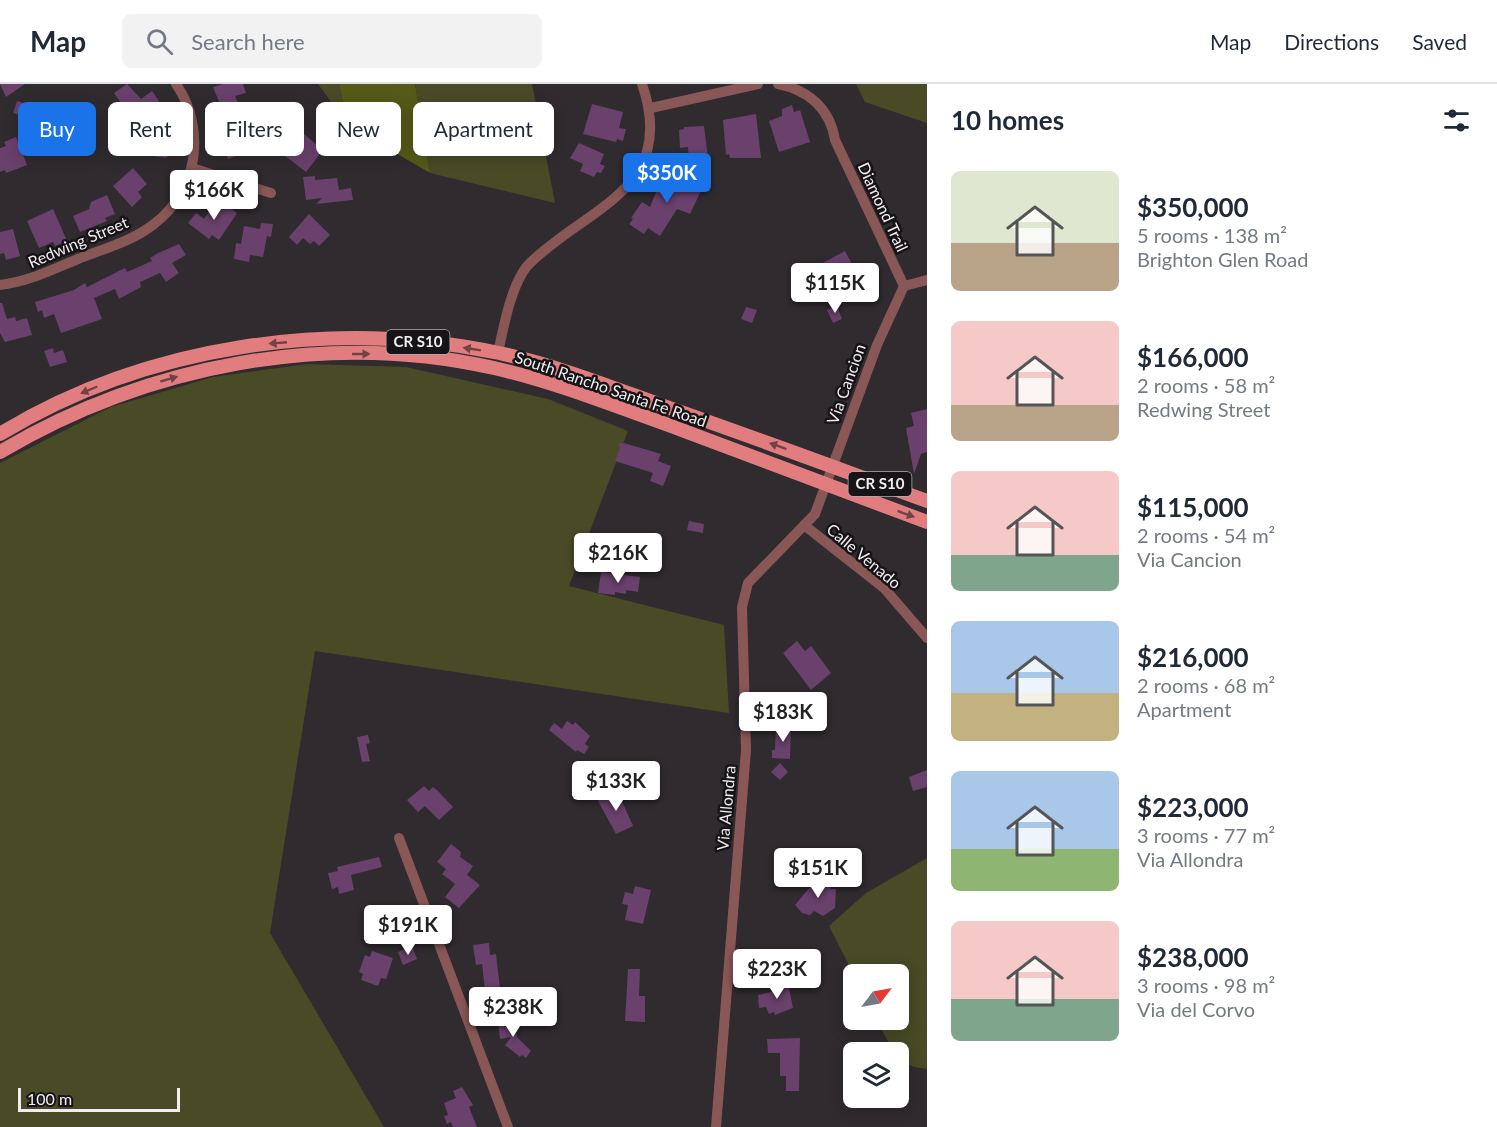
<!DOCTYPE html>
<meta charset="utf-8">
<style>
body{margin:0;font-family:Lato,sans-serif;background:#f2f2f3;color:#1f2937;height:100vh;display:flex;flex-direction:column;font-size:22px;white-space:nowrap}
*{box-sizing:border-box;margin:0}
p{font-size:20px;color:#747a83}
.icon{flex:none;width:33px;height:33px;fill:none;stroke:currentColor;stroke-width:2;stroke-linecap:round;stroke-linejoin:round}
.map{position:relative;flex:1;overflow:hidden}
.details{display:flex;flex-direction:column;background:#fff;width:570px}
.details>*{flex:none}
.hud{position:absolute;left:18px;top:18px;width:570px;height:54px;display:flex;gap:12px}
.needle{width:39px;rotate:58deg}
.fabs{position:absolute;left:843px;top:880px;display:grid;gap:12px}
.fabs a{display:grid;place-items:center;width:66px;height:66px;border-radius:9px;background:#fff;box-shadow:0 3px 15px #0003;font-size:30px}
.scale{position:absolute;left:18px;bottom:15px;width:162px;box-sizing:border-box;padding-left:6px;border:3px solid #f1eef1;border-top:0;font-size:16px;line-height:21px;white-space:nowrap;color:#f1eef1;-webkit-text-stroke:4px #161416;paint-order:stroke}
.price{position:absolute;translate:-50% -51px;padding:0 14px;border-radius:6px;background:#fff;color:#222;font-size:20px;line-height:39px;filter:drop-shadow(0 2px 3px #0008)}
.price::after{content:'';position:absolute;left:50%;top:36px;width:18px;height:14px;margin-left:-9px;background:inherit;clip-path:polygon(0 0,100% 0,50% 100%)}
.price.selected{background:#1a73e8;color:#fff}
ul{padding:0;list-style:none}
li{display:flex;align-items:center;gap:18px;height:150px;padding:0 24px}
li span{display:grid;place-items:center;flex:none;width:168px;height:120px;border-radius:9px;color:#555}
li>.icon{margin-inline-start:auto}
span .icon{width:72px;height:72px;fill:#fffc;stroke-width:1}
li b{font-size:26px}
h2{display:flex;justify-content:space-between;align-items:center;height:72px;padding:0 24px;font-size:26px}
.chip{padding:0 21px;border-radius:9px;background:#fff;box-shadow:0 3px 15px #0003;font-size:21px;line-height:54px}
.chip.selected{background:#1a73e8;color:#fff}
header{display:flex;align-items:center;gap:36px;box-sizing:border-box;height:84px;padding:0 30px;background:#fff;border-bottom:2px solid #e0e1e3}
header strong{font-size:28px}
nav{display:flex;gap:33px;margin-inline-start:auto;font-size:21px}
.search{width:420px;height:54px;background:#f2f2f3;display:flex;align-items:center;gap:15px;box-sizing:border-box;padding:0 21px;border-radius:9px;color:#747a83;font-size:22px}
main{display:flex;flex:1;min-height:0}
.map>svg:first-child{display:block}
.green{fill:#484b26}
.forest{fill:#555a18}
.building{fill:#6a406c}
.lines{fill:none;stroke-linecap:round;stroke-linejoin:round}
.minor{stroke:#885756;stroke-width:10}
.major{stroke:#e27d7f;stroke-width:14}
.oneway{fill:#724345}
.labels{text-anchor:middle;stroke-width:5;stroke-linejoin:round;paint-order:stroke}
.shield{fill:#161416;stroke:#afadaf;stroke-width:1.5}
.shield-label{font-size:15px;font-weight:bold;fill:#f1eef1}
.street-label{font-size:16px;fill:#f1eef1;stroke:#161416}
</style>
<header>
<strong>Map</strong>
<div class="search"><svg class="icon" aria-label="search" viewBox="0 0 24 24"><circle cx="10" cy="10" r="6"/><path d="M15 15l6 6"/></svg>Search here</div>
<nav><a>Map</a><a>Directions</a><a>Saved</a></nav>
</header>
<main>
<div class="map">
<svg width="927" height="1043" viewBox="0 0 927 1043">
<rect width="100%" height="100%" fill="#2f2b2f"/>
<g class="green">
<path d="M 318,0 L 339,0 L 348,41 Z"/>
<path d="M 415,0 L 532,0 L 555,119 L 430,89 Z"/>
<path d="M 856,0 L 927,0 L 927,39 L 865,18 Z"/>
<path d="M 307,280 L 406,283 L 548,315 L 628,347 L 569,502 L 724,541 L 729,629 L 315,567 L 270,849 L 384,1043 L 0,1043 L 0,379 L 111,323 L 213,293 Z"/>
<path d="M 927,774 L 927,985 L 914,983 L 899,976 L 898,969 L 894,969 L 877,936 L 898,936 L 898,891 L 854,891 L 829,842 L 866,809 Z"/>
</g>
<path class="forest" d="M 339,0 L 415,0 L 430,89 L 348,41 Z"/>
<g class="building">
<path d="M 0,0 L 25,0 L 6,13 Z"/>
<path d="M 127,0 L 141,15 L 152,7 L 159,17 L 142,30 L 140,27 L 131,33 L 114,9 Z"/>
<path d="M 223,0 L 243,0 L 246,9 L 235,12 L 255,58 L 245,63 L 247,67 L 228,75 L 223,63 L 235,58 L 213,3 Z"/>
<path d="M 17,17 L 52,28 L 38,58 L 21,53 L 27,34 L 13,29 Z"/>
<path d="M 592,20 L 623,28 L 619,44 L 626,45 L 623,57 L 617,55 L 616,58 L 583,50 Z"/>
<path d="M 792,21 L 794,28 L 800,26 L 810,58 L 779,68 L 769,37 L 782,32 L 782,25 Z"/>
<path d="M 756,30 L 761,74 L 730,74 L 729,70 L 726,71 L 723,36 Z"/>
<path d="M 156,40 L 169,41 L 169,65 L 175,65 L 166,74 L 141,70 L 143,55 L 154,56 Z"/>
<path d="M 704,42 L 708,74 L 689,78 L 688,63 L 680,64 L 679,46 L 684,45 L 684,43 Z"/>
<path d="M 288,49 L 298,58 L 304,50 L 323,66 L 306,88 L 276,65 Z"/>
<path d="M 16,53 L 27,81 L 6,89 L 5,86 L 0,88 L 0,64 L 6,62 L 4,58 Z"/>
<path d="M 579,59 L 604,70 L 600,80 L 605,82 L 601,89 L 597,88 L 594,93 L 580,87 L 583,80 L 570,74 Z"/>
<path d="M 133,84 L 147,100 L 138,108 L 142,113 L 132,123 L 113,102 Z"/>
<path d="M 672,88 L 703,101 L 699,111 L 690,130 L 677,125 L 660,152 L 648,144 L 644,150 L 629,140 L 633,135 L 631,134 L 642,118 L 650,123 L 659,101 L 665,103 Z"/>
<path d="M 315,92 L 315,96 L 337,94 L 339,106 L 351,104 L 353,116 L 316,120 L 322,114 L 306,116 L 303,93 Z"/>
<path d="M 107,111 L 115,130 L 105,134 L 107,137 L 80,148 L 73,132 L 89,125 L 91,118 Z"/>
<path d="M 221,117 L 237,129 L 219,156 L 212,151 L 209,155 L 188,139 L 196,129 L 204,135 L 215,119 L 218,121 Z"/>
<path d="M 53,125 L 67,157 L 55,162 L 53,158 L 39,164 L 27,137 Z"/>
<path d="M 309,130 L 330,151 L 319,162 L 314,157 L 310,160 L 303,154 L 297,161 L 289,153 Z"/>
<path d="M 261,139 L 273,140 L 271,153 L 267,152 L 263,173 L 250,171 L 249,178 L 234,175 L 236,159 L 241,160 L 244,142 L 260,145 Z"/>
<path d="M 13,145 L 20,172 L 6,176 L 4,169 L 0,170 L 0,148 Z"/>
<path d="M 179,160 L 186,171 L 172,179 L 179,189 L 166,198 L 160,189 L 140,198 L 141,203 L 119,215 L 115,205 L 94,214 L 102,235 L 61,249 L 54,230 L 44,234 L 42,226 L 38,228 L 35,218 L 74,206 L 85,199 L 87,203 L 125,184 L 127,188 L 152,177 L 150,174 L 158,169 Z"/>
<path d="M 845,167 L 854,184 L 859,181 L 865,192 L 840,207 L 835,205 L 821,180 Z"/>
<path d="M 0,219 L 2,219 L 7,235 L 15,233 L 16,237 L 27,234 L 32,251 L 5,258 L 0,249 Z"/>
<path d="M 837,222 L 842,235 L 833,239 L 827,226 Z"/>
<path d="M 746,223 L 757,226 L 752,239 L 741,235 Z"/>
<path d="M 53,264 L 54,269 L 63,266 L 67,278 L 50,283 L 44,267 Z"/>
<path d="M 927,325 L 927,368 L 921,370 L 914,390 L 906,344 L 914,342 L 911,329 Z"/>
<path d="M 624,359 L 661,370 L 658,377 L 671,382 L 663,402 L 650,397 L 653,389 L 615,377 L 620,364 L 618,360 Z"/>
<path d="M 689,437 L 704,440 L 703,449 L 687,446 Z"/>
<path d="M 601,488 L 640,493 L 638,508 L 626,506 L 626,510 L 615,508 L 615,511 L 598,509 Z"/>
<path d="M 797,557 L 805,567 L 811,562 L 831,589 L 811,606 L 783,569 Z"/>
<path d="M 567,637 L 573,641 L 575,638 L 590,652 L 585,660 L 589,663 L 584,670 L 577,666 L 576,668 L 549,646 L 554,639 L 562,645 Z"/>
<path d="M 776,642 L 791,642 L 790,675 L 772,674 L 772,666 L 775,666 Z"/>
<path d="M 368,651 L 370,659 L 366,660 L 370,677 L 362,678 L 357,653 Z"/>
<path d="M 780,679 L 788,688 L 780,696 L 771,688 Z"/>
<path d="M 927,686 L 927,703 L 913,707 L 909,693 Z"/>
<path d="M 424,702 L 429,707 L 433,703 L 439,708 L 453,723 L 439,736 L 425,722 L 418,728 L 407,716 Z"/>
<path d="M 617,706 L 633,742 L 616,750 L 597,715 Z"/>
<path d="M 451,760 L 461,768 L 460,773 L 473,782 L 467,791 L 480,801 L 459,824 L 445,813 L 455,800 L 442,790 L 446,785 L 437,778 Z"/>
<path d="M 379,773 L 382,783 L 351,791 L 354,806 L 339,810 L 338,803 L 332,805 L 328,789 L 338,787 L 337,783 Z"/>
<path d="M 816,796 L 831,796 L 831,805 L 836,805 L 835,824 L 823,832 L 814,827 L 810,831 L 802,829 L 795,821 Z"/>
<path d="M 635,802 L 651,806 L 643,840 L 625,836 L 628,821 L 622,820 L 625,808 L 633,810 Z"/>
<path d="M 489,859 L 490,871 L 496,870 L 500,904 L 485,906 L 482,880 L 476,881 L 473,861 Z"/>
<path d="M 412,862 L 417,875 L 403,881 L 398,868 Z"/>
<path d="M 372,867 L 393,874 L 386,895 L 381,894 L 378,902 L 361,896 L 363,890 L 359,888 L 365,871 L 370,873 Z"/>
<path d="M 628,885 L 640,885 L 639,912 L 645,912 L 645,938 L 625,937 Z"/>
<path d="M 788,899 L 793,924 L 775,931 L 774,928 L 769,930 L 766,923 L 759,924 L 758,911 L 776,907 L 774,903 Z"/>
<path d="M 514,936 L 517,953 L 531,967 L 526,974 L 522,971 L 520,973 L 505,961 L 511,953 L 500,955 L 498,938 Z"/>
<path d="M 800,954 L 799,1007 L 786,1007 L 786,992 L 780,992 L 780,969 L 768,969 L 767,955 Z"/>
<path d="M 462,1003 L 473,1021 L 469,1023 L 477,1043 L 453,1043 L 451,1038 L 447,1040 L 444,1032 L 448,1031 L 444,1019 L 456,1014 L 453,1007 Z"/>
</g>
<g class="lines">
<g class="minor">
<path d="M 778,0 C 809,6 830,25 835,56 L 904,202"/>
<path d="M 651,24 L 758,0"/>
<path d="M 192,84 L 271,109"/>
<path d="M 0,201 C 28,198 53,185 78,175 C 103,165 133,157 154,140 C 198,107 207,45 176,0"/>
<path d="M 498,269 C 503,245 512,196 530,179 C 589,122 678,105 642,0"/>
<path d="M 804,441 L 884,504 L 927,554"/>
<path d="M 399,754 L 508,1043"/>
<path d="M 716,1043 L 746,666 L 742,523 L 748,499 L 815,430 L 877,261 L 904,202 L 927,196"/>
</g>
<g class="major">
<path d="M 0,350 C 146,261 333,234 499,269 C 554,281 608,302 661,321 C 750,352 839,385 927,417"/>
<path d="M 0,368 C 147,281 327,246 494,284 C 555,298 612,321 671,342 C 756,374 841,406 927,438"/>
</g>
</g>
<defs><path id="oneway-solid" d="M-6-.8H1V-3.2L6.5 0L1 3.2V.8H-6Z" transform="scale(1.5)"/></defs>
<g class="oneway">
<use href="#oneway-solid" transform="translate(278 259) rotate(175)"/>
<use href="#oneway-solid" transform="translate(472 265) rotate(-171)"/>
<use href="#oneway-solid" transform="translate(361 270)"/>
<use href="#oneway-solid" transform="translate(169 295) rotate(-16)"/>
<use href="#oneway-solid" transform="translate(89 306) rotate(157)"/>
<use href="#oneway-solid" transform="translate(778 362) rotate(-160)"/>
<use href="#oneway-solid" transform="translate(906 430) rotate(20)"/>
</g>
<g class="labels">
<g class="shield">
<rect x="386.5" y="246" width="63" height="24" rx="4.5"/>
<rect x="848.5" y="388" width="63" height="24" rx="4.5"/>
</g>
<g class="shield-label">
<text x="418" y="263">CR S10</text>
<text x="880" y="405">CR S10</text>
</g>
<g class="street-label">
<text transform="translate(883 123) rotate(65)" y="6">Diamond Trail</text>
<text transform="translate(78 158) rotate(-23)" y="6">Redwing Street</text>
<text transform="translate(846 300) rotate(-70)" y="6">Via Cancion</text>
<text transform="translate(611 305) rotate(19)" y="6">South Rancho Santa Fe Road</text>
<text transform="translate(864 472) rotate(40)" y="6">Calle Venado</text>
<text transform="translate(726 724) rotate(-85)" y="6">Via Allondra</text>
</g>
</g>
</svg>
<div class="fabs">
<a><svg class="needle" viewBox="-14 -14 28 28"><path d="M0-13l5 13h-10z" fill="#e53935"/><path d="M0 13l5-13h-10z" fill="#747a83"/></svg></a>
<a><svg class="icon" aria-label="layers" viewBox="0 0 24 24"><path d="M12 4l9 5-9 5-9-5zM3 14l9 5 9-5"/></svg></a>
</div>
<div class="scale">100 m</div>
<b class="price selected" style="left:667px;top:120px">$350K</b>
<b class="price" style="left:214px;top:137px">$166K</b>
<b class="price" style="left:835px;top:230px">$115K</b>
<b class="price" style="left:618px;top:500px">$216K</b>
<b class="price" style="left:783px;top:659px">$183K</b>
<b class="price" style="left:616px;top:728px">$133K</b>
<b class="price" style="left:818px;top:815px">$151K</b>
<b class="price" style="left:408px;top:872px">$191K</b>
<b class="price" style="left:777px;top:916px">$223K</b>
<b class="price" style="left:513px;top:954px">$238K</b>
<div class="hud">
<a class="chip selected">Buy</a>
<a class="chip">Rent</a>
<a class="chip">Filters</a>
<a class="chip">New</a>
<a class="chip">Apartment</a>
</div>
</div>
<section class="details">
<h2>10 homes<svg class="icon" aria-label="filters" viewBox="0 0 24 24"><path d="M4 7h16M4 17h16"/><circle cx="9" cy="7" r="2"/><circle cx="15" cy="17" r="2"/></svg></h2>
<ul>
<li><span style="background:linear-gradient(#dfe7d0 60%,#b9a48a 0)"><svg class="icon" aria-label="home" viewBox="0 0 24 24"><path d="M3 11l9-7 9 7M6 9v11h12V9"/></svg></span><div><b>$350,000</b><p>5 rooms · 138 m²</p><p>Brighton Glen Road</p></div></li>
<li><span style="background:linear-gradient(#f6c9c9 70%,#b9a48a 0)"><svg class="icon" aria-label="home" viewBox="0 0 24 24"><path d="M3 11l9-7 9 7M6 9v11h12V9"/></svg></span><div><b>$166,000</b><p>2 rooms · 58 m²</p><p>Redwing Street</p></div></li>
<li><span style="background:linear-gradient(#f6c9c9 70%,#7fa58c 0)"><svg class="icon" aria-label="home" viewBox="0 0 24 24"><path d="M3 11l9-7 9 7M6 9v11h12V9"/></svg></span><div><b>$115,000</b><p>2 rooms · 54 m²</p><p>Via Cancion</p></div></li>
<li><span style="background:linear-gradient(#a9c7e8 60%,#c2b280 0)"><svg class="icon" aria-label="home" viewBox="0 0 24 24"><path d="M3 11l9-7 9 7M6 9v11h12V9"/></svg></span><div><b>$216,000</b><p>2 rooms · 68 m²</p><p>Apartment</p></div></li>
<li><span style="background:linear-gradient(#a9c7e8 65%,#8fb573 0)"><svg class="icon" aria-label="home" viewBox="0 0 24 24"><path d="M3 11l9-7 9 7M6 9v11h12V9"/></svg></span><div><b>$223,000</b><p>3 rooms · 77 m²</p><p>Via Allondra</p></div></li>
<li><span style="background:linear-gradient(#f6c9c9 65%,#7fa58c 0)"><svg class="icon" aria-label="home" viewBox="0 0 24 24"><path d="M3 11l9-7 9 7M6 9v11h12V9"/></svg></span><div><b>$238,000</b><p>3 rooms · 98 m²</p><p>Via del Corvo</p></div></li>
</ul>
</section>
</main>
